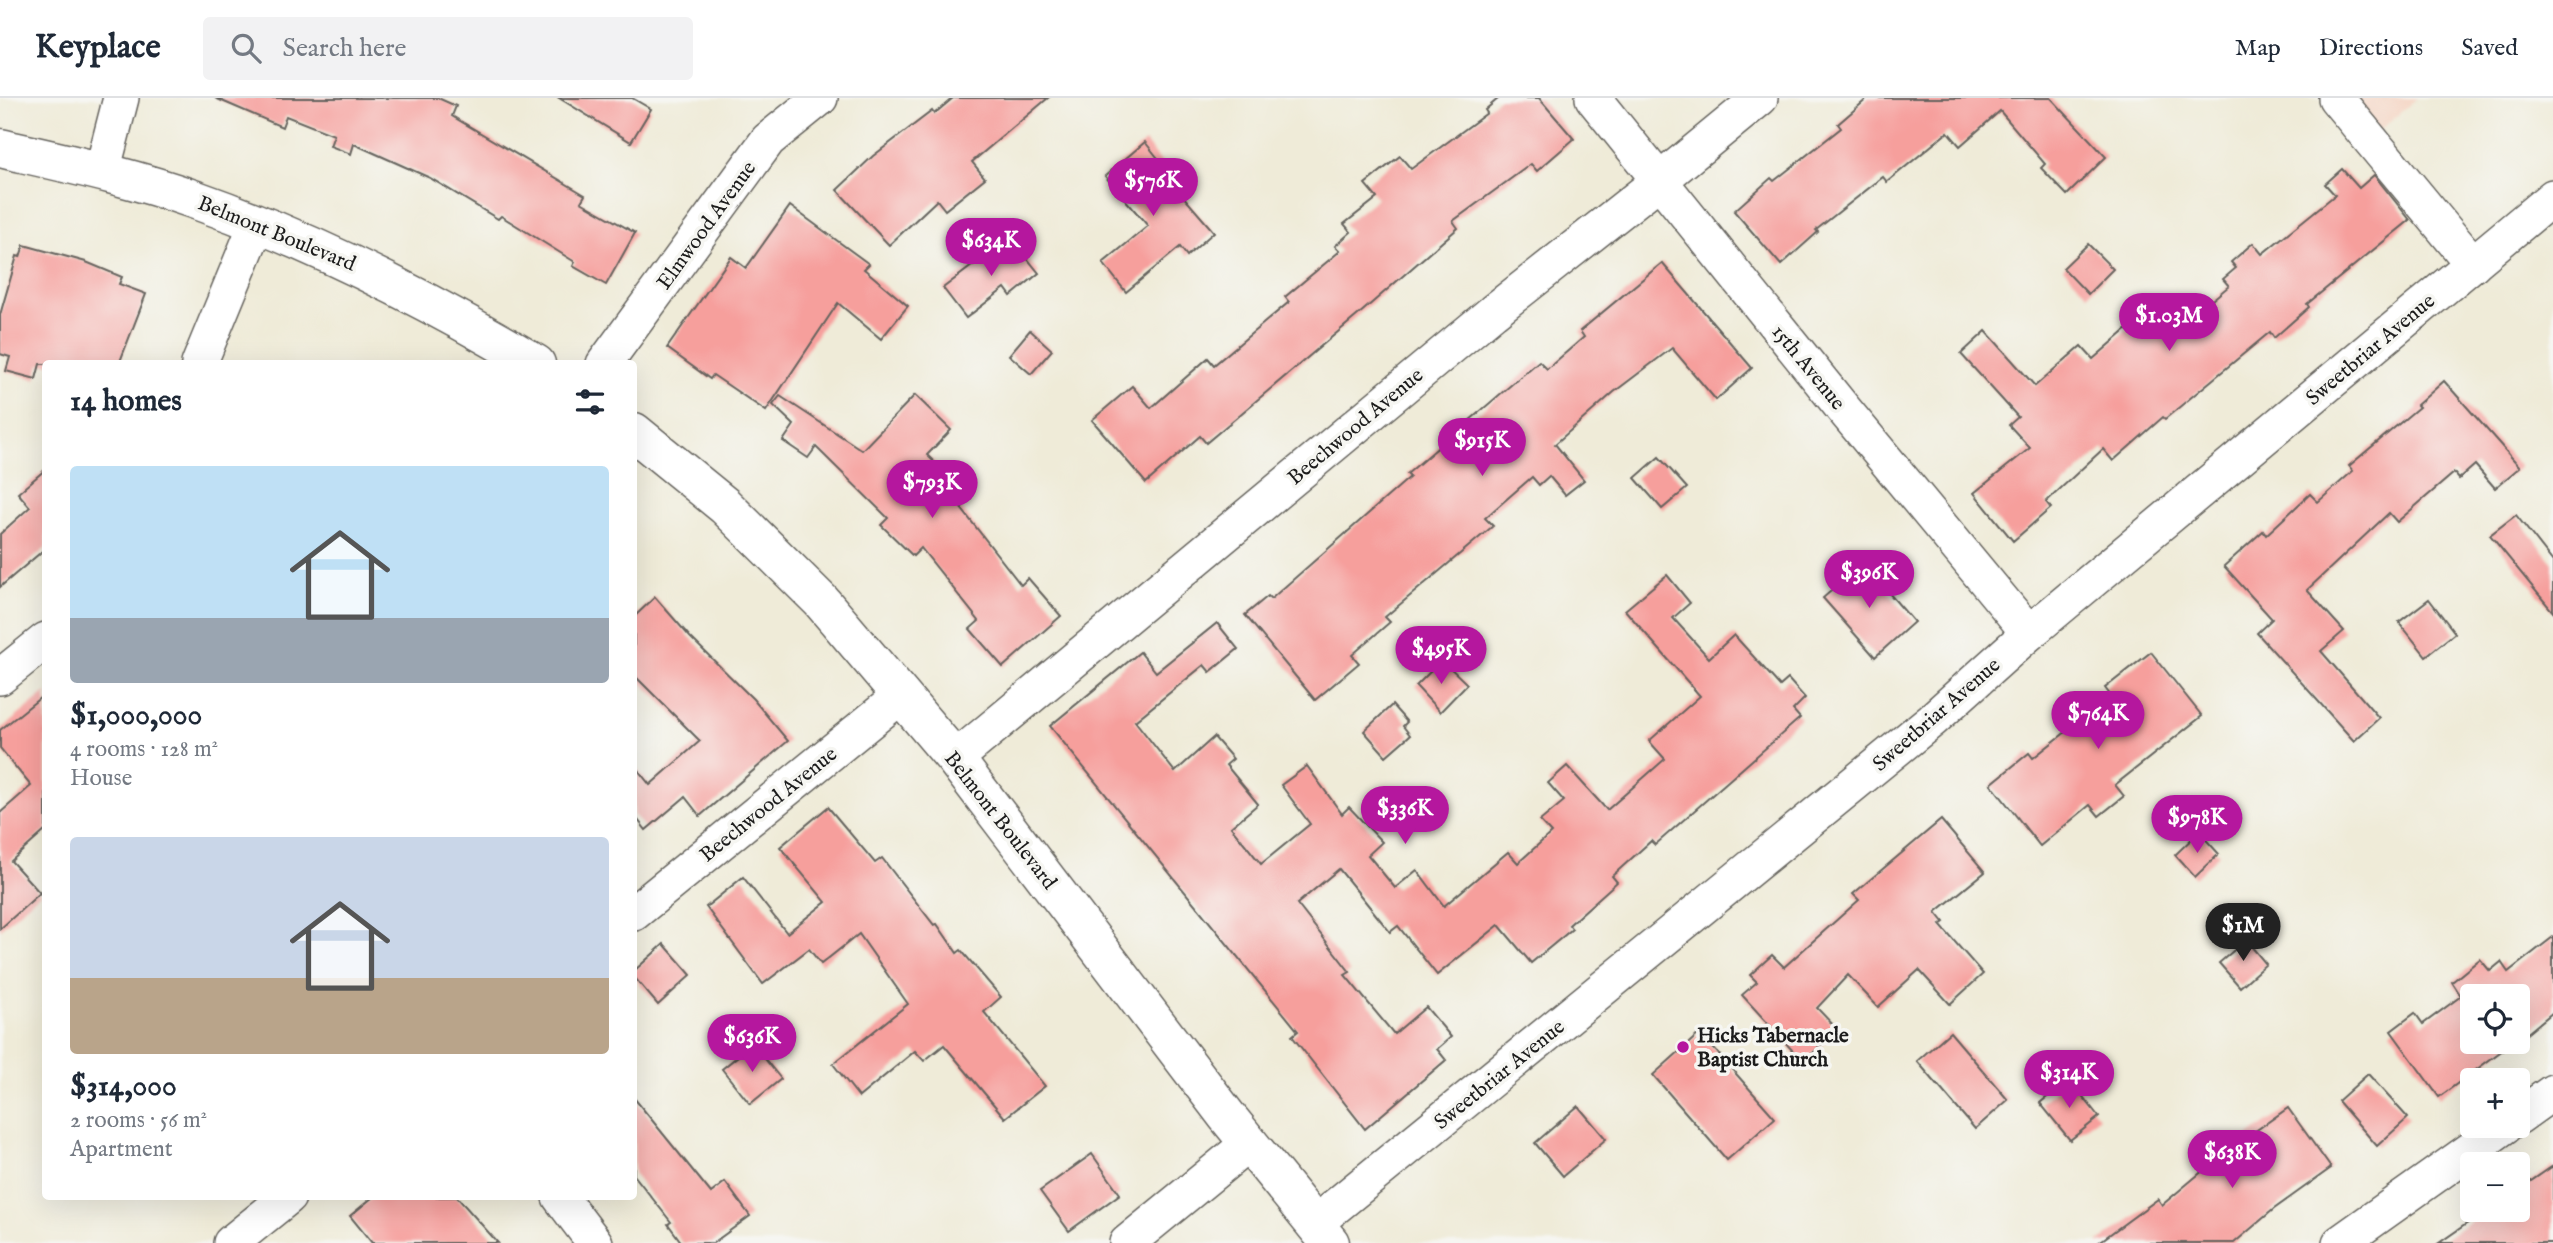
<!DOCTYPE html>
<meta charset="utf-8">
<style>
body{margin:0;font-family:"IM FELL English",serif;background:#f2f2f3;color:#1f2937;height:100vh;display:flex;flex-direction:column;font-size:26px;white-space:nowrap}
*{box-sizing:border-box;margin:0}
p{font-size:23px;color:#747a83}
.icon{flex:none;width:38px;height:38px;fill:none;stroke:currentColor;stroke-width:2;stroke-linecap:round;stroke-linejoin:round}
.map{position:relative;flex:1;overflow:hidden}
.panel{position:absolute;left:42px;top:262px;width:595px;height:840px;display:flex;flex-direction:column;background:#fff;border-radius:7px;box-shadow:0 7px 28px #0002}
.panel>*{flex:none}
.controls{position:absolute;left:2460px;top:886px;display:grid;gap:14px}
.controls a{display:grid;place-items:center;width:70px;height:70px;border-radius:7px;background:#fff;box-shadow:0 7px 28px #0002;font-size:35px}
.price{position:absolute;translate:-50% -60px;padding:0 16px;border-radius:24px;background:#b5179e;color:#fff;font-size:23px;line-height:46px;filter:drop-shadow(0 2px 4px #0008)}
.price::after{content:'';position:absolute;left:50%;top:42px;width:21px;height:16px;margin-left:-10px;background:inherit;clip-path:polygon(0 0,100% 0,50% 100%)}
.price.selected{background:#222;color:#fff}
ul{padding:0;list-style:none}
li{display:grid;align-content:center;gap:14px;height:371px;padding:0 28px}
li span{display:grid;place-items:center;height:217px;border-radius:7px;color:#555}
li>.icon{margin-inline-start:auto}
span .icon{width:126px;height:126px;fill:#fffc;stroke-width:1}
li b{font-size:30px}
h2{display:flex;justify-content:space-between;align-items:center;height:84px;padding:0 28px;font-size:30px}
header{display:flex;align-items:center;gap:42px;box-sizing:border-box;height:98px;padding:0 35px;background:#fff;border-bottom:2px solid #e0e1e3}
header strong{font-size:33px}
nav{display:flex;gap:38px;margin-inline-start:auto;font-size:24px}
.search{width:490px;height:63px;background:#f2f2f3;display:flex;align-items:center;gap:18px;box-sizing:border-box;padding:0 24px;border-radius:7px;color:#747a83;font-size:26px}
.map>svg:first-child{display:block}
.built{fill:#f5d3c1}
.building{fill:#f69f9c}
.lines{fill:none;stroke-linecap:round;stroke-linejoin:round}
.minor-casing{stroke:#66645e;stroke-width:38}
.tertiary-casing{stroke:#66645e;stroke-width:41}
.minor{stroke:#fff;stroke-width:35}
.tertiary{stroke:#fff;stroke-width:38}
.poi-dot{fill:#b5179e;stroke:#f6f6f2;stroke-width:2.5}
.labels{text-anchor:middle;stroke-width:7;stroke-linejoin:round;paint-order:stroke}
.street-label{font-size:21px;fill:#1c1c1c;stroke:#f6f6f2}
.poi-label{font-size:21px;font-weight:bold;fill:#1c1c1c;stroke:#f6f6f2;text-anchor:start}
</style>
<header>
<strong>Keyplace</strong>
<div class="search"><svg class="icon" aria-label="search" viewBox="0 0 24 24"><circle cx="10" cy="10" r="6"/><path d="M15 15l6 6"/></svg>Search here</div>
<nav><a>Map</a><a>Directions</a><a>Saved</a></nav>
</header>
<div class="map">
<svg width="2553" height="1145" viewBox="0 0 2553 1145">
<rect width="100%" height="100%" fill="#f6f6f2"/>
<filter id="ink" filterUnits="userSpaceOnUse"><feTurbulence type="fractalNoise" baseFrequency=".0143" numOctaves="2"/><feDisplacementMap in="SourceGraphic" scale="14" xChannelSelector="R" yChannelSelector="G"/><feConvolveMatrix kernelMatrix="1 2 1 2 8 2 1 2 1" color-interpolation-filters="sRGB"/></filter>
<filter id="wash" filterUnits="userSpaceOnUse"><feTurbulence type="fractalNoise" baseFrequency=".00686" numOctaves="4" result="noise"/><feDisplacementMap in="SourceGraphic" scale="28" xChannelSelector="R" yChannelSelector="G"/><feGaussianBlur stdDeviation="1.57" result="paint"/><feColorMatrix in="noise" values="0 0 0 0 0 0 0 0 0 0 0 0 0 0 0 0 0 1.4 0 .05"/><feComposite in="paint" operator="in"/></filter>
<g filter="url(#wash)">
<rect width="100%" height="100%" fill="#efebd8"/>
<path class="built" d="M 2336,0 L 2417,0 L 2370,41 Z"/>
<g id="blocks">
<g class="building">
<path d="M 215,0 L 438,0 L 456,8 L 452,18 L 585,97 L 581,104 L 635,135 L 606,187 L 573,168 L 575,164 L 501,118 L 498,121 L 430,80 L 354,46 L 351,56 L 330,48 L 334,37 L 286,18 L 282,29 Z"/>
<path d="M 559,0 L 632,0 L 651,11 L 631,44 Z"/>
<path d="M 953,0 L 1048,0 L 972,64 L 985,80 L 945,112 L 937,102 L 889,147 L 837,92 L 873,58 L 932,13 L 934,16 Z"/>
<path d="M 1499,0 L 1539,0 L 1574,41 L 1537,73 L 1531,66 L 1453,123 L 1458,130 L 1358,217 L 1206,345 L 1200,338 L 1146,385 L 1092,322 L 1132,288 L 1151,310 L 1208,260 L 1214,267 L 1289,204 L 1285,199 L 1340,153 L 1335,148 L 1351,134 L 1344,126 L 1377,100 L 1365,86 L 1400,58 L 1411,71 L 1487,15 L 1485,12 Z"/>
<path d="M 1868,0 L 2051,0 L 2106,59 L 2067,97 L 2041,70 L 2045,66 L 2000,13 L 1960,48 L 1948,34 L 1887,84 L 1883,79 L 1816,132 L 1818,134 L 1781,167 L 1734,113 L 1771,80 L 1774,83 L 1841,30 L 1838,26 Z"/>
<path d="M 1145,44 L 1173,79 L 1169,82 L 1214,134 L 1187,158 L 1180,149 L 1126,194 L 1103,165 L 1148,128 L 1105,78 Z"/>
<path d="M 2342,71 L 2359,90 L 2374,77 L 2410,122 L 2307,206 L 2309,209 L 2274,240 L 2270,234 L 2165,321 L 2163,319 L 2113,363 L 2103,351 L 2046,404 L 2051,410 L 2013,443 L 1974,395 L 2030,350 L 2009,327 L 2018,319 L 1961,256 L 1986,233 L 2035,288 L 2081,248 L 2093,261 L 2146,215 L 2167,239 L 2229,188 L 2223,181 L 2236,170 L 2231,164 L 2253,145 L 2262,156 L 2335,97 L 2325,86 Z"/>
<path d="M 790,108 L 869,166 L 864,171 L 908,208 L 881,241 L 838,205 L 766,313 L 713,277 L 710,281 L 667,250 L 731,159 L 746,170 Z"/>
<path d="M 1010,139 L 1039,175 L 1011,198 L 1005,190 L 966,220 L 943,190 Z"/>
<path d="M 2088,146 L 2113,171 L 2088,196 L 2063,170 Z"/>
<path d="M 24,147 L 86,164 L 122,179 L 119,186 L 146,196 L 119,266 L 40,266 L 36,281 L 6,273 L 10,259 L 0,256 L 0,217 L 17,158 L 20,159 Z"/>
<path d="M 1662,165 L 1752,270 L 1716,302 L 1672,250 L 1614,294 L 1555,346 L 1584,382 L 1565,397 L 1549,378 L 1539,387 L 1532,379 L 1485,420 L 1493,428 L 1385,519 L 1390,524 L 1352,557 L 1359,565 L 1315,602 L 1245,517 L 1268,498 L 1271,501 L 1410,379 L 1407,376 L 1539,263 L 1547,271 L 1584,239 L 1580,233 Z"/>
<path d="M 1030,232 L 1052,252 L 1031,276 L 1009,257 Z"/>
<path d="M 2444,283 L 2520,369 L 2495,390 L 2475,367 L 2459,381 L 2454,375 L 2397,424 L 2389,415 L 2307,492 L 2344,533 L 2321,553 L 2379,620 L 2354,643 L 2257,535 L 2272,521 L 2224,468 L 2263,433 L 2266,437 L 2310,396 L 2318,404 L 2353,373 L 2349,368 L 2419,309 L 2417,307 Z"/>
<path d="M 915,297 L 951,332 L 927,357 L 971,400 L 961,410 L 1021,487 L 1028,480 L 1061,518 L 1003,569 L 970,531 L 979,523 L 921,450 L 913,458 L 881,427 L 888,420 L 816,349 L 808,360 L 783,343 L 794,327 L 773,307 L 780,298 L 862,352 Z"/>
<path d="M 1659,359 L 1687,390 L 1662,411 L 1635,380 Z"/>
<path d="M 46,371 L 46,450 L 0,489 L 0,436 L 30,409 L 18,395 Z"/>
<path d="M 2516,417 L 2553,464 L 2553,514 L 2490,437 Z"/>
<path d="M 1863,465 L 1914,524 L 1875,559 L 1823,500 Z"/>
<path d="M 1667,477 L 1690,505 L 1673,520 L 1709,560 L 1734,537 L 1780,588 L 1788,581 L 1805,600 L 1793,612 L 1800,620 L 1655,747 L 1651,743 L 1612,778 L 1617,784 L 1569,827 L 1572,831 L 1531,865 L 1499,827 L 1437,877 L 1398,828 L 1390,834 L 1339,771 L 1297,806 L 1350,874 L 1345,877 L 1394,936 L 1426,909 L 1451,939 L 1437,951 L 1446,962 L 1365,1031 L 1292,938 L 1298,933 L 1050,628 L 1140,554 L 1156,574 L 1217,525 L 1238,551 L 1210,574 L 1204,567 L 1135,623 L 1175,674 L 1214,639 L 1233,661 L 1226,667 L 1258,706 L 1231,729 L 1261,766 L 1310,726 L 1281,687 L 1307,668 L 1342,716 L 1349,709 L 1382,744 L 1368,757 L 1395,790 L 1417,772 L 1444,808 L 1508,754 L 1518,765 L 1551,735 L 1540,723 L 1564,703 L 1548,685 L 1567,668 L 1607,712 L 1665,661 L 1649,643 L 1700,598 L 1625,512 Z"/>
<path d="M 655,499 L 690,539 L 753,601 L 788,643 L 700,718 L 685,699 L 646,732 L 634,717 L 634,667 L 650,687 L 700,643 L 634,577 L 634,519 Z"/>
<path d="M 2429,501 L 2455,535 L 2426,558 L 2399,524 Z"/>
<path d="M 2151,554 L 2202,618 L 2115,687 L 2124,698 L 2099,718 L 2090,707 L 2040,748 L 1991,686 L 2029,655 L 2033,660 L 2111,598 L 2105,590 Z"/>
<path d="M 1442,562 L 1467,586 L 1440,614 L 1416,588 Z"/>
<path d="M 46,595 L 46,732 L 11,763 L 40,795 L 0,831 L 0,715 L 31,688 L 0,650 L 0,632 Z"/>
<path d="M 1392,607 L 1407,624 L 1403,628 L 1410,637 L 1386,658 L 1364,633 Z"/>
<path d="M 828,709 L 875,765 L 882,760 L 934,827 L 937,826 L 957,855 L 961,852 L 1001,899 L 984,914 L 1045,988 L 1005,1020 L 944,947 L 924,963 L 915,953 L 859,999 L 833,966 L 908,906 L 859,836 L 821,866 L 809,851 L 763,886 L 706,809 L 743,779 L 787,835 L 826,804 L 780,749 Z"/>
<path d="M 1941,722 L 1985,774 L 1936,814 L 1944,824 L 1940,827 L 1983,876 L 1950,906 L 1919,872 L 1878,909 L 1848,877 L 1817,910 L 1838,932 L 1803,964 L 1742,897 L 1757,884 L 1750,877 L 1772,857 L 1784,869 L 1859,802 L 1853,796 Z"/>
<path d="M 2199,734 L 2219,756 L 2195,779 L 2175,757 Z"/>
<path d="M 2553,839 L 2553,914 L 2518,943 L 2518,898 L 2473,898 L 2473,943 L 2515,943 L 2439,999 L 2391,933 L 2415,915 L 2423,926 L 2461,898 L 2452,884 L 2480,861 L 2490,873 L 2501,864 L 2508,874 Z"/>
<path d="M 2246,842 L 2266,866 L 2240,889 L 2219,865 Z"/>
<path d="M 664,846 L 691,877 L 658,907 L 634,879 L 634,873 Z"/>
<path d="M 1950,934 L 2008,1002 L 1975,1031 L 1917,963 Z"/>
<path d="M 1700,935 L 1775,1020 L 1727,1062 L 1653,977 Z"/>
<path d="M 753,946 L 781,981 L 750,1006 L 722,971 Z"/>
<path d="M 2368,976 L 2408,1020 L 2377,1048 L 2338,1003 Z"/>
<path d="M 2069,981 L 2099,1019 L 2070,1042 L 2040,1005 Z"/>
<path d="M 634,1000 L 711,1095 L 725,1084 L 750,1118 L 713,1145 L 682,1145 L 668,1126 L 671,1124 L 634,1077 Z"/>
<path d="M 1578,1008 L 1606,1041 L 1563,1078 L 1535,1045 Z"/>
<path d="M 2288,1010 L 2331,1070 L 2274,1111 L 2234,1145 L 2098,1145 L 2158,1101 L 2162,1107 L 2223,1056 Z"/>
<path d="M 1092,1056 L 1120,1096 L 1069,1133 L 1040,1093 Z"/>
<path d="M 2553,1068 L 2553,1145 L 2439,1145 L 2488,1111 L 2518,1111 L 2518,1092 Z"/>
<path d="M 373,1099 L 457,1099 L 498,1145 L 372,1145 L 350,1118 Z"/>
</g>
</g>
</g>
<g filter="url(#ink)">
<use href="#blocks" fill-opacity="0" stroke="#66645e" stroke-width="2"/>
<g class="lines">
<g class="minor-casing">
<g id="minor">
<path d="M 1593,0 L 1841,308 L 2029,535"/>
<path d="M 2336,0 L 2473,166"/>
<path d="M 102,74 L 121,0"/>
<path d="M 199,266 L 257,125"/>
<path d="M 604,266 L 768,42 L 820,0"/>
<path d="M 0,579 L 46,542"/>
<path d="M 955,661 L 1493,214 L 1659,83 L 1760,0"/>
<path d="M 634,815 L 902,597"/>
<path d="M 2518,1019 L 2553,994"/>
<path d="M 560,1099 L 595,1145"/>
<path d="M 1314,1126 L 1932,622 L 2029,535 L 2553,99"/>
<path d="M 231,1145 L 288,1099"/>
<path d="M 1127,1145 L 1248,1046"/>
<path d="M 2340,1145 L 2506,1027"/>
</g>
</g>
<g class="tertiary-casing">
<g id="tertiary">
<path d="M 0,50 C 65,65 132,79 196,102 C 315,144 427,201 536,266"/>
<path d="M 634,334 L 725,408 L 821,503 L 955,661 L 1226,1017 L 1330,1145"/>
</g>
</g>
<use href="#minor" class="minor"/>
<use href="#tertiary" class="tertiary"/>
</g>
</g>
<circle class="poi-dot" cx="1683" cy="949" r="7"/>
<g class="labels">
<g class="street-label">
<text transform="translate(706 127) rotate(-54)" y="7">Elmwood Avenue</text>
<text transform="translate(277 135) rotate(22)" y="7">Belmont Boulevard</text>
<text transform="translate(2370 251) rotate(-40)" y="7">Sweetbriar Avenue</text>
<text transform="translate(1809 269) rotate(51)" y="7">15th Avenue</text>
<text transform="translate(1355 328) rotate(-40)" y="7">Beechwood Avenue</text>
<text transform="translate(1936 616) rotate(-41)" y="7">Sweetbriar Avenue</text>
<text transform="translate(768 706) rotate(-39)" y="7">Beechwood Avenue</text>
<text transform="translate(1001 722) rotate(52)" y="7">Belmont Boulevard</text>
<text transform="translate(1499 976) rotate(-39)" y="7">Sweetbriar Avenue</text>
</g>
<g class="poi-label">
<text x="1697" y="944">Hicks Tabernacle<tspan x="1697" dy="24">Baptist Church</tspan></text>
</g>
</g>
</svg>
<div class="controls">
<a><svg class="icon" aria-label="locate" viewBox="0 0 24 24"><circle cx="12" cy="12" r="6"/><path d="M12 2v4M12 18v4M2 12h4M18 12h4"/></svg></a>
<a>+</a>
<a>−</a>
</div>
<b class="price" style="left:1153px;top:120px">$576K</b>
<b class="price" style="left:991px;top:180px">$634K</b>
<b class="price" style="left:2169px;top:255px">$1.03M</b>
<b class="price" style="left:1482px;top:380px">$915K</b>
<b class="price" style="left:932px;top:422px">$793K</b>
<b class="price" style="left:1869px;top:512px">$396K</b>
<b class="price" style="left:1441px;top:588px">$495K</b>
<b class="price" style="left:2098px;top:653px">$764K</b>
<b class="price" style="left:1405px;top:748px">$336K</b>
<b class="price" style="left:2197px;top:757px">$978K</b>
<b class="price selected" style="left:2243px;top:865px">$1M</b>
<b class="price" style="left:752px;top:976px">$636K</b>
<b class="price" style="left:2069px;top:1012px">$314K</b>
<b class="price" style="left:2232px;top:1092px">$638K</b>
<section class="panel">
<h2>14 homes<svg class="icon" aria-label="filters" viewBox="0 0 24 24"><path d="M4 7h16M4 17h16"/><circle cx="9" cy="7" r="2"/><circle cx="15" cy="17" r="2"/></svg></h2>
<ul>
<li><span style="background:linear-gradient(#bfe0f5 70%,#9aa5b1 0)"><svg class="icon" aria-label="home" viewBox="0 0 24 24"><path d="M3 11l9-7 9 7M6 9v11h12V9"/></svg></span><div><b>$1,000,000</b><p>4 rooms · 128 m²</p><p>House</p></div></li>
<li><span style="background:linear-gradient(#c9d6e8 65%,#b9a48a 0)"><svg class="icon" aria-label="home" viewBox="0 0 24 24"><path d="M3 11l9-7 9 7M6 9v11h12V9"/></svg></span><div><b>$314,000</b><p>2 rooms · 56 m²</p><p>Apartment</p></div></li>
</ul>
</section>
</div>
